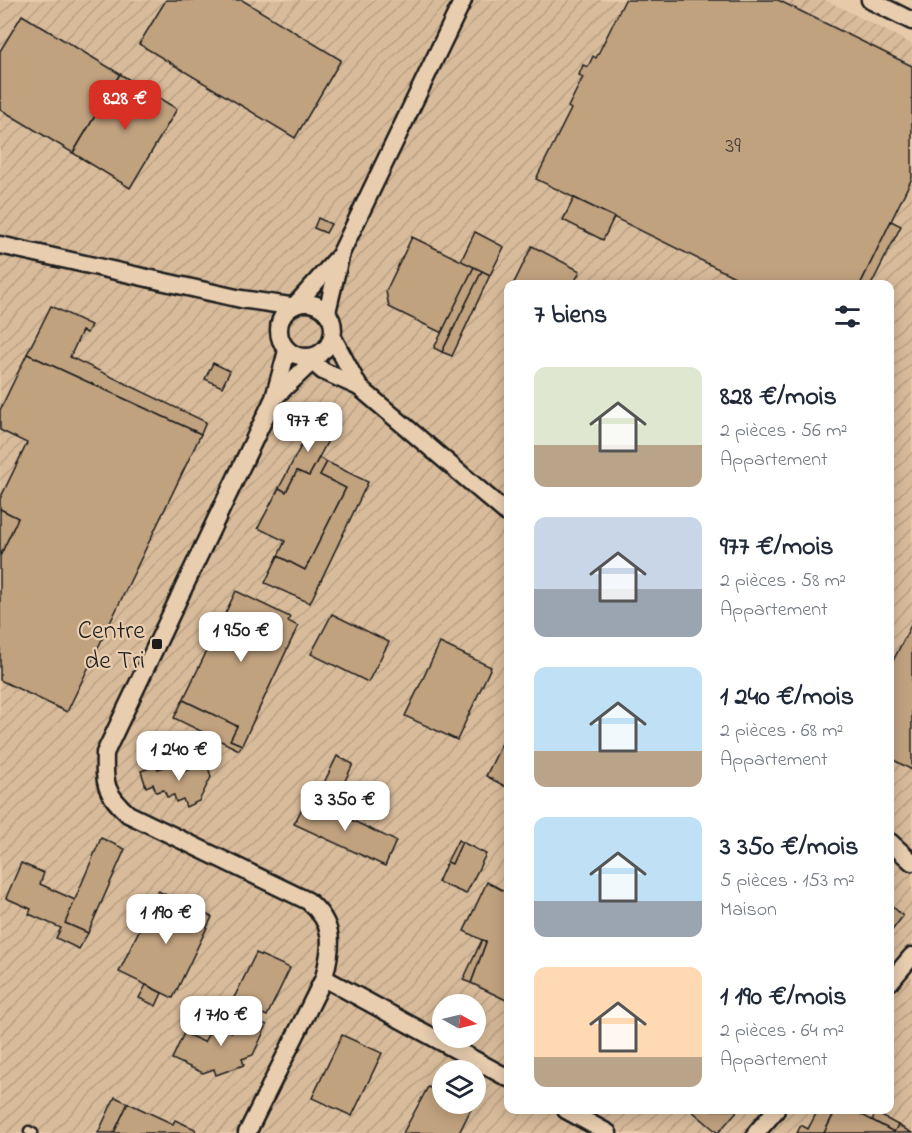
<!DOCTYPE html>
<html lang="fr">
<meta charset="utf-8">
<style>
body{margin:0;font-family:"Indie Flower",sans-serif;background:#f6f6f7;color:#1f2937;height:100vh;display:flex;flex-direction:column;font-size:22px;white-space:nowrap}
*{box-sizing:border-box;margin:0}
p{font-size:20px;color:#747a83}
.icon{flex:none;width:33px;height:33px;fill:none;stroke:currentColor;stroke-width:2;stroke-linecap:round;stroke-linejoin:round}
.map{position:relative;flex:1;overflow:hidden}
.drawer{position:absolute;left:504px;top:280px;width:390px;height:834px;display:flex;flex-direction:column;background:#fff;border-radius:12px;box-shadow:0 3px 15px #0003}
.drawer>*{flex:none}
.needle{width:39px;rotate:98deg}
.fabs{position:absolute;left:432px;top:994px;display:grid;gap:12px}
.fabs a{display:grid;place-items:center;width:54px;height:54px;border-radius:50%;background:#fff;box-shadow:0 3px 15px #0003;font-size:30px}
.price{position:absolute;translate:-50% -51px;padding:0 14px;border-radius:12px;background:#fff;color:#222;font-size:20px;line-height:39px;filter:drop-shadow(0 2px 3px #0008)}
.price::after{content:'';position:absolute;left:50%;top:36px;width:18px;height:14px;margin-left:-9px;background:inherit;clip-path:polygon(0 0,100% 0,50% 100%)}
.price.selected{background:#d93025;color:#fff}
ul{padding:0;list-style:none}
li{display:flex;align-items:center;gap:18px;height:150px;padding:0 30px}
li span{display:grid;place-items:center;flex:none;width:168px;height:120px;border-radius:12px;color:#555}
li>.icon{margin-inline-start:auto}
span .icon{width:72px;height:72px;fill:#fffc;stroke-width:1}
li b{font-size:26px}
h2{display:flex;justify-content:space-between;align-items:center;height:72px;padding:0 30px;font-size:26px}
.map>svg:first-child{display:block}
.industrial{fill:url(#industrial-furrows);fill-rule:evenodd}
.building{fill:#c1a27f;stroke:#1c1c1c;stroke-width:1.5}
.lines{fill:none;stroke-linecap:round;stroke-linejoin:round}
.lane-casing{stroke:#1c1c1c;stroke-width:13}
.street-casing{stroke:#1c1c1c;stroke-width:21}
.lane{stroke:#e8cdaf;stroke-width:8}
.street{stroke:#e8cdaf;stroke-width:16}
.poi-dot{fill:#1c1c1c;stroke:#e8cdaf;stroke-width:2}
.labels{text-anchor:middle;stroke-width:4.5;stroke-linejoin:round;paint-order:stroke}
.number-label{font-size:22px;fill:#453e35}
.poi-label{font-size:26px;fill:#1c1c1c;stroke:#e8cdaf;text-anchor:end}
</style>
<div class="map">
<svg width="912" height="1133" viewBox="0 0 912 1133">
<defs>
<pattern id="industrial-furrows" width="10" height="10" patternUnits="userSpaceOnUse" patternTransform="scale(1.5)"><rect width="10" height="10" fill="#d8bb9a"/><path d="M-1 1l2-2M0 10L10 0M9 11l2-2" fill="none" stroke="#b9a084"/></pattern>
</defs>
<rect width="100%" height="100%" fill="#e7caaa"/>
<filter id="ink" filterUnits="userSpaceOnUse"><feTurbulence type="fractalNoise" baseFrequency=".0167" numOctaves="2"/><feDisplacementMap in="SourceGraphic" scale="12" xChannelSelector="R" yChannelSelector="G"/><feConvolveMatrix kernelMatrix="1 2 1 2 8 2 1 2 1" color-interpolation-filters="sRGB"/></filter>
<g filter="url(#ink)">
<path class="industrial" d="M 0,0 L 826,0 L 912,44 L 912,1133 L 0,1133 ZM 508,285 L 890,285 L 890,1110 L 508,1110 ZM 442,1005 L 476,1005 L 476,1038 L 442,1038 ZM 442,1071 L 476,1071 L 476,1104 L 442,1104 Z"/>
<g class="building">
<path d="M 166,0 L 242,0 L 341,60 L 295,138 L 139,44 Z"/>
<path d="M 625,0 L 778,0 L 912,66 L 912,178 L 860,285 L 751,285 L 536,179 L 571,109 L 568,107 L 583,77 L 579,75 L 583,65 L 588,67 L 593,56 L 596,58 Z"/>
<path d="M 22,15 L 120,74 L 73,153 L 0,109 L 0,51 Z"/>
<path d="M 120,74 L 177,109 L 130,188 L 73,153 Z"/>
<path d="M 574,198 L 614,217 L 603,240 L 563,220 Z"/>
<path d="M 318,218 L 331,224 L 326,233 L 314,228 Z"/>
<path d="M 891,221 L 901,226 L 871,285 L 860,285 Z"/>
<path d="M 475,232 L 504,247 L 490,275 L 461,261 Z"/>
<path d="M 412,237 L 474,267 L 442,333 L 389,307 L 386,291 Z"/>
<path d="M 532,246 L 580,271 L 573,285 L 513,285 Z"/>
<path d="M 474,267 L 482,271 L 442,352 L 434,348 Z"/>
<path d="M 482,271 L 490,275 L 452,356 L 442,352 Z"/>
<path d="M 51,306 L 91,325 L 87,333 L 82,331 L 70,357 L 206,422 L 201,434 L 27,354 Z"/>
<path d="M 27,354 L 201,434 L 67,712 L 0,680 L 0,556 L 18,518 L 0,509 L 0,499 L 27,443 L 0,430 L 0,410 Z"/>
<path d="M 213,363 L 230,371 L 222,387 L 205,379 Z"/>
<path d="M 314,421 L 333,431 L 309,476 L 297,471 L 286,492 L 279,488 Z"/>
<path d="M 319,458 L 327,462 L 320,475 L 346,488 L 305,570 L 278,556 L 285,541 L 258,528 L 279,488 L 286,492 L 297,471 L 309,476 Z"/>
<path d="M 327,462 L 368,482 L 310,603 L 265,583 L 278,556 L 305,570 L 346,488 L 320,475 Z"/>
<path d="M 0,509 L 18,518 L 0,556 Z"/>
<path d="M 236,591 L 290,617 L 288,621 L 298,626 L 242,745 L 230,740 L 237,726 L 183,700 Z"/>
<path d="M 332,614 L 389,642 L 368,682 L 311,654 Z"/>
<path d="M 912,623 L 912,770 L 890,758 L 890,667 Z"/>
<path d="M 440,643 L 491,667 L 457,740 L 405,716 Z"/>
<path d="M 183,700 L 237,726 L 230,740 L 242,745 L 239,750 L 174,718 Z"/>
<path d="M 508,731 L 508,788 L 486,776 Z"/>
<path d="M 337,756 L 353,764 L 340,791 L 324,783 Z"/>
<path d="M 207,763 L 211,777 L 199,801 L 186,807 L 183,799 L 176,802 L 174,795 L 167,797 L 164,790 L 156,792 L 153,784 L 146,787 L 141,771 L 156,766 L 158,769 L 173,764 L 177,774 Z"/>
<path d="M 307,799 L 396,841 L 385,866 L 294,824 Z"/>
<path d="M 101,838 L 125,849 L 88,933 L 65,923 Z"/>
<path d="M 458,840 L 462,842 L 452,864 L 447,862 Z"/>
<path d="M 462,842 L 486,854 L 466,894 L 438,882 L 447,862 L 452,864 Z"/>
<path d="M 21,863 L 44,873 L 40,884 L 75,900 L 65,923 L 88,933 L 79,949 L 56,938 L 61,928 L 29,914 L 31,909 L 6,898 Z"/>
<path d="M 487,882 L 508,893 L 508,996 L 506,1000 L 471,983 L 486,942 L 464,931 Z"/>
<path d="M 158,891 L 212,917 L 173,998 L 119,972 Z"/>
<path d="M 890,904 L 903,916 L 890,933 Z"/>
<path d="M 482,940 L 486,942 L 471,983 L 463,980 Z"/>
<path d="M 256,953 L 290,968 L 267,1016 L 233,1000 Z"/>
<path d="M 146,985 L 162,993 L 156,1006 L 139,998 Z"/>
<path d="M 241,1013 L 267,1025 L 253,1055 L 242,1059 L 244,1065 L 216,1075 L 214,1069 L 203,1073 L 172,1059 L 184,1033 L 204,1042 L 210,1031 L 221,1027 L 232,1032 Z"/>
<path d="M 342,1035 L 382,1053 L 352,1116 L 312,1098 Z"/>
<path d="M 428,1087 L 442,1094 L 442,1104 L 461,1104 L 471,1109 L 459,1133 L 403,1133 Z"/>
<path d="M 115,1097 L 128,1103 L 114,1133 L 98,1133 Z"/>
<path d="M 128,1103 L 173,1124 L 175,1120 L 195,1129 L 196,1133 L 114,1133 Z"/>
<path d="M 691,1110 L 738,1110 L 718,1133 Z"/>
<path d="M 818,1110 L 824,1110 L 833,1115 L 824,1133 L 797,1133 L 801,1125 L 808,1129 Z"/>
<path d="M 836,1110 L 853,1110 L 894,1132 L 898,1125 L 912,1133 L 824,1133 Z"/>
<path d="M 876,1113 L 898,1125 L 894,1132 L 872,1120 Z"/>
</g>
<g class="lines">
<g class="lane-casing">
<path id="lane" d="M 29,1131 L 33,1133"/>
</g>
<g class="street-casing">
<g id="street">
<path d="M 870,0 L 912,21"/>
<path d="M 0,245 L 241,299 L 290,306"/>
<circle cx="306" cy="330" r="27"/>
<path d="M 297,303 L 341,254"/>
<path d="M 327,312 L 341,253 L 463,0"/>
<path d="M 332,336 L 359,387"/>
<path d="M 307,357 L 323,371 L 359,387 L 508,514"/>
<path d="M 275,397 L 319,355"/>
<path d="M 890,842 L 912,862"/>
<path d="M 324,978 L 508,1078"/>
<path d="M 890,982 L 912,956"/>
<path d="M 566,1110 L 608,1133"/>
<path d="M 247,1133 L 324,978 C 332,944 336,925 308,901 L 128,814 C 105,793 104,784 105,753 L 274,398 L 287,351"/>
<path d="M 756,1133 L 776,1110"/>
</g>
</g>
<use href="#lane" class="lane"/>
<use href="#street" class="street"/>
</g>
</g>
<rect class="poi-dot" x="151" y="638" width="12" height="12" rx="3"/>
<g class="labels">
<g class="number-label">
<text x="733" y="152">39</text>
</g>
<g class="poi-label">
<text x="145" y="638">Centre<tspan x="145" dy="30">de Tri</tspan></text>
</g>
</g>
</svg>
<div class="fabs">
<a><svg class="needle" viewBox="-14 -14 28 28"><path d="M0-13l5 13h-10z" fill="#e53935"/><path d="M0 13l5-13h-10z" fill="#747a83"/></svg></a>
<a><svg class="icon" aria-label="layers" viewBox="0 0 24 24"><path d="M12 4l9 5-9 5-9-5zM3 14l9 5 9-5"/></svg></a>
</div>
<b class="price selected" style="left:125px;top:131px">828 €</b>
<b class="price" style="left:308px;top:453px">977 €</b>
<b class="price" style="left:241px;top:663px">1 950 €</b>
<b class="price" style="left:179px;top:782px">1 240 €</b>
<b class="price" style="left:345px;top:832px">3 350 €</b>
<b class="price" style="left:166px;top:945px">1 190 €</b>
<b class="price" style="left:221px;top:1047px">1 710 €</b>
<section class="drawer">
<h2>7 biens<svg class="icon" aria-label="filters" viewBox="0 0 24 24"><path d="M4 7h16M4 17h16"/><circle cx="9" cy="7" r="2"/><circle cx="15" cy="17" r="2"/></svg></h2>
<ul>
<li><span style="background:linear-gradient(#dfe7d0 65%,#b9a48a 0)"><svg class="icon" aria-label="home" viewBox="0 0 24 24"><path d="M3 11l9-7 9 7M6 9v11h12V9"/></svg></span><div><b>828 €/mois</b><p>2 pièces · 56 m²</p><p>Appartement</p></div></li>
<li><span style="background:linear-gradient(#c9d6e8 60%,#9aa5b1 0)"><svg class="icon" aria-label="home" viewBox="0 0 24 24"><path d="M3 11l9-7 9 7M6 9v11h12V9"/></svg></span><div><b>977 €/mois</b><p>2 pièces · 58 m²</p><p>Appartement</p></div></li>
<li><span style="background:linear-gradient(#bfe0f5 70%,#b9a48a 0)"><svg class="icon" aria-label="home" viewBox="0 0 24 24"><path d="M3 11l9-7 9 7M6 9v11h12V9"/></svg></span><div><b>1 240 €/mois</b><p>2 pièces · 68 m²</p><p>Appartement</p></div></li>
<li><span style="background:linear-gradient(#bfe0f5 70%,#9aa5b1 0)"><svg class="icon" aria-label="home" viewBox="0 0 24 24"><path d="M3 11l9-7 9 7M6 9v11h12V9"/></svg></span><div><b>3 350 €/mois</b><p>5 pièces · 153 m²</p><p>Maison</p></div></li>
<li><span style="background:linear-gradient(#ffd9b3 75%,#b9a48a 0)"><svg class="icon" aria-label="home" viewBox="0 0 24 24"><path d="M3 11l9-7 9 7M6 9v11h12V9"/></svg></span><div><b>1 190 €/mois</b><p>2 pièces · 64 m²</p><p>Appartement</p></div></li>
</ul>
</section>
</div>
